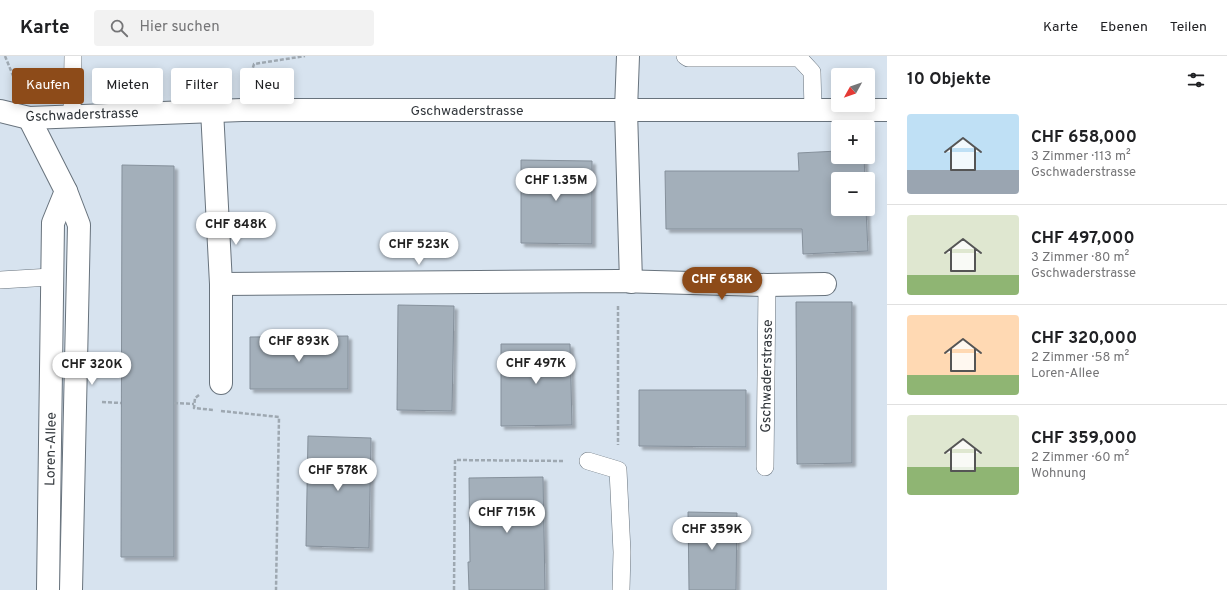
<!DOCTYPE html>
<html lang="de">
<meta charset="utf-8">
<style>
body{margin:0;font-family:Overpass,sans-serif;background:#f2f2f2;color:#202124;height:100vh;display:flex;flex-direction:column;font-size:15px;white-space:nowrap}
*{box-sizing:border-box;margin:0}
p{font-size:13px;color:#757577}
.icon{flex:none;width:22px;height:22px;fill:none;stroke:currentColor;stroke-width:2;stroke-linecap:round;stroke-linejoin:round}
.map{position:relative;flex:1;overflow:hidden}
.side{display:flex;flex-direction:column;background:#fff;width:340px}
.side>*{flex:none}
.guide{position:absolute;left:12px;top:12px;width:380px;height:36px;display:flex;gap:8px}
.needle{width:26px;rotate:230deg}
.fabs{position:absolute;left:831px;top:12px;display:grid;gap:8px}
.fabs a{display:grid;place-items:center;width:44px;height:44px;border-radius:4px;background:#fff;box-shadow:0 2px 10px #0003;font-size:20px}
.price{position:absolute;translate:-50% -34px;padding:0 9px;border-radius:14px;background:#fff;color:#222;font-size:13px;line-height:26px;filter:drop-shadow(0 1px 2px #0008)}
.price::after{content:'';position:absolute;left:50%;top:24px;width:12px;height:9px;margin-left:-6px;background:inherit;clip-path:polygon(0 0,100% 0,50% 100%)}
.price.current{background:#8d4b19;color:#fff}
ul{padding:0;list-style:none}
li{display:flex;align-items:center;gap:12px;height:100px;padding:0 20px}
li+li{border-top:1px solid #e0e0e0}
li span{display:grid;place-items:center;flex:none;width:112px;height:80px;border-radius:4px;color:#555}
li>.icon{margin-inline-start:auto}
span .icon{width:48px;height:48px;fill:#fffc;stroke-width:1}
li b{font-size:17px}
h2{display:flex;justify-content:space-between;align-items:center;height:48px;padding:0 20px;font-size:17px}
.tag{padding:0 14px;border-radius:4px;background:#fff;box-shadow:0 2px 10px #0003;font-size:14px;line-height:36px}
.tag.current{background:#8d4b19;color:#fff}
header{display:flex;align-items:center;gap:24px;box-sizing:border-box;height:56px;padding:0 20px;background:#fff;border-bottom:1px solid #e0e0e0}
header strong{font-size:19px}
nav{display:flex;gap:22px;margin-inline-start:auto;font-size:14px}
.search{width:280px;height:36px;background:#f2f2f2;display:flex;align-items:center;gap:10px;box-sizing:border-box;padding:0 14px;border-radius:4px;color:#757577;font-size:15px}
main{display:flex;flex:1;min-height:0}
.map>svg:first-child{display:block}
.building{fill:#a3afba;stroke:#85909b;filter:url(#shadow)}
.lines{fill:none;stroke-linecap:round;stroke-linejoin:round}
.service-casing{stroke:#68737d;stroke-width:18}
.minor-casing{stroke:#68737d;stroke-width:24}
.path{stroke:#9ea8b1;stroke-width:2.5;stroke-dasharray:4 2;stroke-linecap:butt}
.service{stroke:#fff;stroke-width:17}
.minor{stroke:#fff;stroke-width:22}
.labels{text-anchor:middle;stroke-width:3;stroke-linejoin:round;paint-order:stroke}
.street-label{font-size:14px;fill:#31363b;stroke:#fff}
</style>
<header>
<strong>Karte</strong>
<div class="search"><svg class="icon" aria-label="search" viewBox="0 0 24 24"><circle cx="10" cy="10" r="6"/><path d="M15 15l6 6"/></svg>Hier suchen</div>
<nav><a>Karte</a><a>Ebenen</a><a>Teilen</a></nav>
</header>
<main>
<div class="map">
<svg width="887" height="534" viewBox="0 0 887 534">
<defs>
<filter id="shadow"><feDropShadow dx="3.5" dy="3.5" stdDeviation="1" flood-color="#0004"/></filter>
</defs>
<rect width="100%" height="100%" fill="#d7e3ef"/>
<g class="building">
<path d="M 838,95 L 838,101 L 864,101 L 865,123 L 838,123 L 838,153 L 866,153 L 868,195 L 803,198 L 802,173 L 666,173 L 665,115 L 799,115 L 798,97 Z"/>
<path d="M 521,104 L 592,105 L 592,188 L 521,187 Z"/>
<path d="M 122,109 L 174,110 L 174,501 L 121,501 Z"/>
<path d="M 796,246 L 852,246 L 852,407 L 797,408 Z"/>
<path d="M 398,249 L 454,250 L 452,355 L 397,354 Z"/>
<path d="M 348,280 L 348,333 L 250,333 L 250,281 Z"/>
<path d="M 501,288 L 570,288 L 572,369 L 501,370 Z"/>
<path d="M 639,334 L 746,334 L 746,391 L 639,390 Z"/>
<path d="M 308,380 L 371,382 L 369,492 L 306,490 Z"/>
<path d="M 543,421 L 545,534 L 469,534 L 468,506 L 470,506 L 469,422 Z"/>
<path d="M 688,456 L 737,457 L 736,534 L 689,534 Z"/>
</g>
<g class="lines">
<g class="service-casing">
<g id="service">
<path d="M 685,0 L 688,2 L 799,2 L 812,16 L 813,53"/>
<path d="M 72,60 L 73,0"/>
<path d="M 0,224 L 51,221"/>
<path d="M 588,405 L 618,414 L 622,496 L 621,534"/>
<path d="M 765,411 L 767,229"/>
</g>
</g>
<g class="minor-casing">
<g id="minor">
<path d="M 628,0 L 626,54 L 631,226"/>
<path d="M 212,54 L 221,228 L 221,327"/>
<path d="M 0,55 L 29,62 L 242,54 L 887,54"/>
<path d="M 29,62 L 66,135 L 79,169 L 71,534"/>
<path d="M 221,228 L 618,225 L 767,229 L 825,228"/>
<path d="M 48,534 L 53,167 L 66,135"/>
</g>
</g>
<g class="path">
<path d="M 5,0 L 18,32"/>
<path d="M 248,29 L 254,8 L 305,0"/>
<path d="M 618,250 L 618,389"/>
<path d="M 199,339 L 195,342 L 194,352 L 214,354"/>
<path d="M 102,346 L 121,347"/>
<path d="M 174,347 L 194,348"/>
<path d="M 221,355 L 279,361 L 276,534"/>
<path d="M 454,534 L 455,404 L 565,405"/>
</g>
<use href="#service" class="service"/>
<use href="#minor" class="minor"/>
</g>
<g class="labels">
<g class="street-label">
<text x="467" y="59">Gschwaderstrasse</text>
<text transform="translate(82 58) rotate(-2)" y="5">Gschwaderstrasse</text>
<text transform="translate(766 320) rotate(-89)" y="5">Gschwaderstrasse</text>
<text transform="translate(50 393) rotate(-89)" y="5">Loren-Allee</text>
</g>
</g>
</svg>
<div class="fabs">
<a><svg class="needle" viewBox="-14 -14 28 28"><path d="M0-13l5 13h-10z" fill="#e53935"/><path d="M0 13l5-13h-10z" fill="#757577"/></svg></a>
<a>+</a>
<a>−</a>
</div>
<b class="price" style="left:556px;top:146px">CHF 1.35M</b>
<b class="price" style="left:236px;top:190px">CHF 848K</b>
<b class="price" style="left:419px;top:210px">CHF 523K</b>
<b class="price current" style="left:722px;top:245px">CHF 658K</b>
<b class="price" style="left:299px;top:307px">CHF 893K</b>
<b class="price" style="left:536px;top:329px">CHF 497K</b>
<b class="price" style="left:92px;top:330px">CHF 320K</b>
<b class="price" style="left:338px;top:436px">CHF 578K</b>
<b class="price" style="left:507px;top:478px">CHF 715K</b>
<b class="price" style="left:712px;top:495px">CHF 359K</b>
<div class="guide">
<a class="tag current">Kaufen</a>
<a class="tag">Mieten</a>
<a class="tag">Filter</a>
<a class="tag">Neu</a>
</div>
</div>
<section class="side">
<h2>10 Objekte<svg class="icon" aria-label="filters" viewBox="0 0 24 24"><path d="M4 7h16M4 17h16"/><circle cx="9" cy="7" r="2"/><circle cx="15" cy="17" r="2"/></svg></h2>
<ul>
<li><span style="background:linear-gradient(#bfe0f5 70%,#9aa5b1 0)"><svg class="icon" aria-label="home" viewBox="0 0 24 24"><path d="M3 11l9-7 9 7M6 9v11h12V9"/></svg></span><div><b>CHF 658,000</b><p>3 Zimmer · 113 m²</p><p>Gschwaderstrasse</p></div></li>
<li><span style="background:linear-gradient(#dfe7d0 75%,#8fb573 0)"><svg class="icon" aria-label="home" viewBox="0 0 24 24"><path d="M3 11l9-7 9 7M6 9v11h12V9"/></svg></span><div><b>CHF 497,000</b><p>3 Zimmer · 80 m²</p><p>Gschwaderstrasse</p></div></li>
<li><span style="background:linear-gradient(#ffd9b3 75%,#8fb573 0)"><svg class="icon" aria-label="home" viewBox="0 0 24 24"><path d="M3 11l9-7 9 7M6 9v11h12V9"/></svg></span><div><b>CHF 320,000</b><p>2 Zimmer · 58 m²</p><p>Loren-Allee</p></div></li>
<li><span style="background:linear-gradient(#dfe7d0 65%,#8fb573 0)"><svg class="icon" aria-label="home" viewBox="0 0 24 24"><path d="M3 11l9-7 9 7M6 9v11h12V9"/></svg></span><div><b>CHF 359,000</b><p>2 Zimmer · 60 m²</p><p>Wohnung</p></div></li>
</ul>
</section>
</main>
